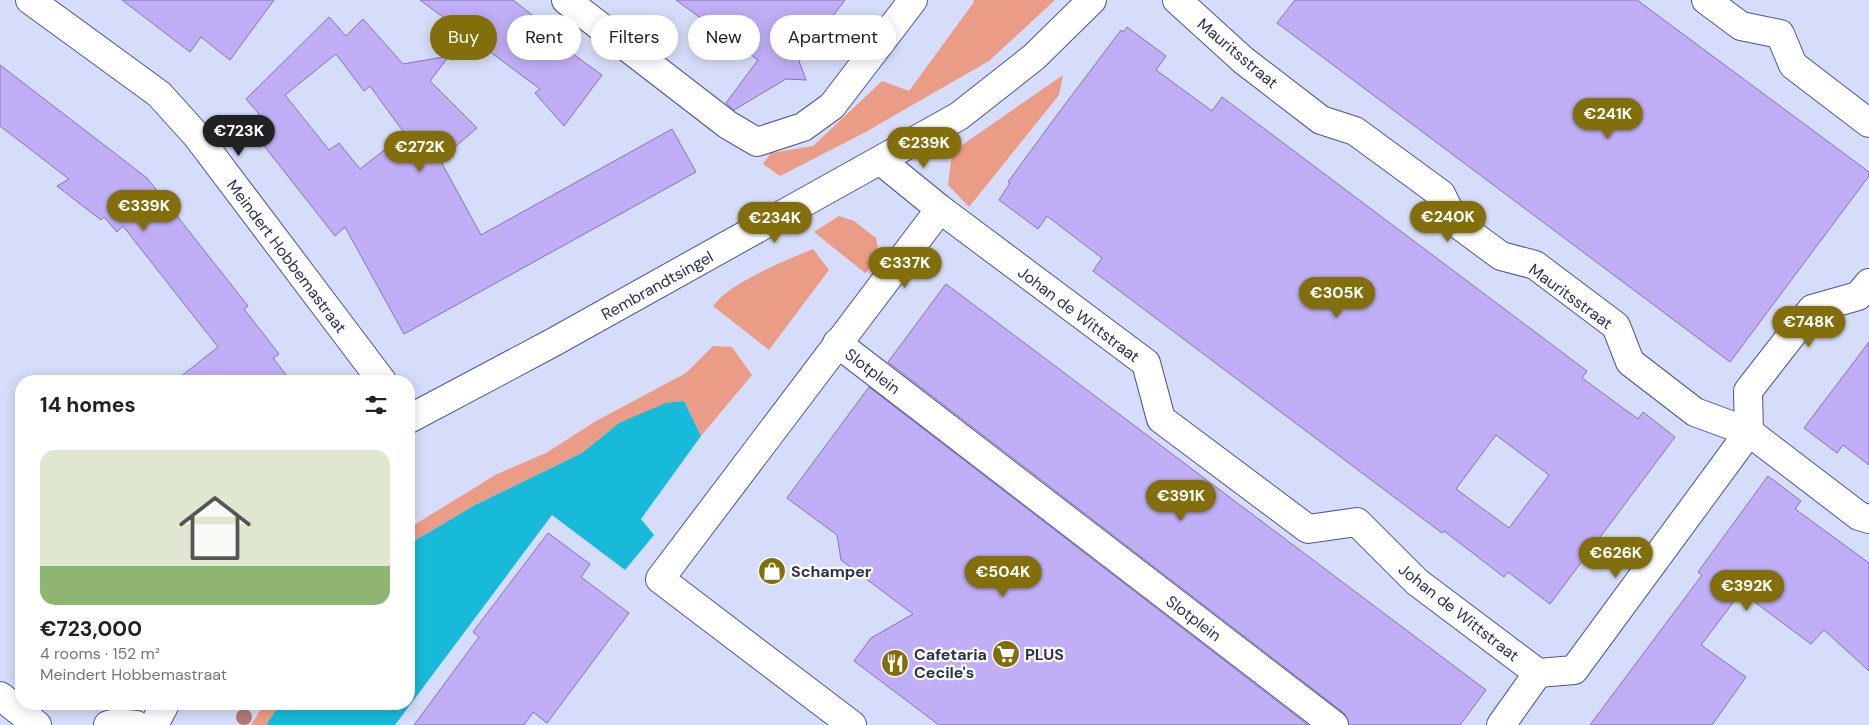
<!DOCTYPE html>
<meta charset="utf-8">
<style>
body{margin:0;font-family:"DM Sans",sans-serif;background:#f2f2f2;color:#202124;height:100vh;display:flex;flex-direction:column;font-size:19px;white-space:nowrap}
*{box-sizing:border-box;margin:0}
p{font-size:16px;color:#757577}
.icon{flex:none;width:28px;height:28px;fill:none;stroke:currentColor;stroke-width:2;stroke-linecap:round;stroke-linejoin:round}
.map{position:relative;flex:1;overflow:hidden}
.drawer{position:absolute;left:15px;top:375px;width:400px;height:335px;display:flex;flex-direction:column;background:#fff;border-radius:20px;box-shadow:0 2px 12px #0003}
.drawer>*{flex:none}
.guide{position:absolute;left:430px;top:15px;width:475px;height:45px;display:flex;gap:10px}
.price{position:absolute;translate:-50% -42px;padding:0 11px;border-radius:18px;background:#826e0b;color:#fff;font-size:16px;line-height:32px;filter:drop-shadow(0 1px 2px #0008)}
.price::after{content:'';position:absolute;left:50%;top:30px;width:15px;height:11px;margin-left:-8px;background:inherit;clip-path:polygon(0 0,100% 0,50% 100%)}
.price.on{background:#222;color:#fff}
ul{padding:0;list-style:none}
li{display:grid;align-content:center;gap:10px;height:265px;padding:0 25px}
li+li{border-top:1px solid #e0e0e0}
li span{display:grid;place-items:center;height:155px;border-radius:15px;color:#555}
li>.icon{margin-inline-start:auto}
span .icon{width:90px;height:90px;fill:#fffc;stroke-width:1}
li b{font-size:21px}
h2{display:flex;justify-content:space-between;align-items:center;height:60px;padding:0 25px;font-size:21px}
.pill{padding:0 18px;border-radius:22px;background:#fff;box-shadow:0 2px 12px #0003;font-size:18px;line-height:45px}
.pill.on{background:#826e0b;color:#fff}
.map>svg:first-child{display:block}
.green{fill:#ea9c87}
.water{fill:#17bad9}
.building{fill:#c0aef6;stroke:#8573b7;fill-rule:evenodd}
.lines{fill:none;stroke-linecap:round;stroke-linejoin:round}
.minor-casing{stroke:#4c5595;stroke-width:30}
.tertiary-casing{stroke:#4c5595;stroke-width:30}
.minor{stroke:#fff;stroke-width:28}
.tertiary{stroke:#fff;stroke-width:28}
.tree{fill:#b27974}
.labels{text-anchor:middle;stroke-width:4.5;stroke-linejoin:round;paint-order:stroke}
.street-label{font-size:16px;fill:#2c314d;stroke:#fff}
.poi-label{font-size:16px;font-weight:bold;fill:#2c314d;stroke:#fff;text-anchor:start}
</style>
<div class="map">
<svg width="1869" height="725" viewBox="0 0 1869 725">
<rect width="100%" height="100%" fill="#d6ddfa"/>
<g class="green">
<path d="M 973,0 L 1055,0 L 989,61 L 862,134 L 780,176 L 763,164 L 771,153 L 813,146 L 882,81 L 909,91 L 974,2 Z"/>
<path d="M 1063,75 L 1059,95 L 969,207 L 948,185 L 952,152 Z"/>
<path d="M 839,216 L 854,221 L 876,238 L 880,259 L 865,273 L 814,232 Z"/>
<path d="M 813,249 L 829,270 L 769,350 L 713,306 C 729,283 786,260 813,249 Z"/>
<path d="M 713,346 L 732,347 L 752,375 L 701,436 L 684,401 L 619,423 L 582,453 L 475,505 L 409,544 L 409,528 L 497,474 L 546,453 L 596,421 L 686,373 Z"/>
<path d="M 264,704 L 280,704 L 266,725 L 251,725 Z"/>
</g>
<path class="water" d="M 684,401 L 701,436 L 641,519 L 654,535 L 625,570 L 552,515 L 395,725 L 266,725 L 280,704 L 409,704 L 409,544 L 475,505 L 582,453 L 619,423 L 666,403 Z"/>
<g class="building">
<path d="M 122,0 L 274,0 L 230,60 L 201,37 L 190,52 Z"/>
<path d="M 420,0 L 513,0 L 559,36 L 555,41 L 602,75 L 564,126 L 535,93 L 540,89 Z"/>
<path d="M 676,0 L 845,0 L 799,61 L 806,80 L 786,79 L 734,110 L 726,103 L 758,60 Z"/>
<path d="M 1295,0 L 1637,0 L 1869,172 L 1869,176 L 1730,362 L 1277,23 Z"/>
<path d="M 329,17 L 346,36 L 363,19 L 403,64 L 449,56 L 430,81 L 477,128 L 440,160 L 481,235 L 672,129 L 696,172 L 404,334 L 345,227 L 335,236 L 247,124 L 259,114 L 246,99 ZM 336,54 L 364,91 L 370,86 L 405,134 L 360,169 L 339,143 L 329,150 L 285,95 Z"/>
<path d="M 1127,27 L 1166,56 L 1156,70 L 1212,111 L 1222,97 L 1587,371 L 1582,378 L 1638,419 L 1643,412 L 1675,437 L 1550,604 L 1508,572 L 1504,577 L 1444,531 L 1442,533 L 1093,271 L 1102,258 L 1047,216 L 1038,229 L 999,200 L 1010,183 L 1008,182 L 1057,115 L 1121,30 L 1123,32 ZM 1496,435 L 1549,475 L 1509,528 L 1456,489 Z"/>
<path d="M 0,65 L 147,178 L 248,306 L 244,309 L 279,354 L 273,358 L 291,381 L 175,381 L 218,347 L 123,226 L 117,232 L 104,217 L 101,220 L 57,186 L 69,179 L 0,126 Z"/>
<path d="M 946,284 L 1486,690 L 1460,725 L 1349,725 L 1344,713 L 888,362 Z"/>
<path d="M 1869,342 L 1869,465 L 1843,445 L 1837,453 L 1804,428 Z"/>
<path d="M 869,387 L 1308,725 L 939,725 L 854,661 L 871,638 L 913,614 L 841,560 L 837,535 L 787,498 Z"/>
<path d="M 1768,476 L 1801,501 L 1795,509 L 1869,563 L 1869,671 L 1824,630 L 1811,644 L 1741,592 L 1701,645 L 1746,677 L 1712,725 L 1590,725 L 1702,575 L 1698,572 Z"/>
<path d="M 548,533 L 590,564 L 581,577 L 629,613 L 547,723 L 533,712 L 524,725 L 414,725 L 479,637 L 473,632 Z"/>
</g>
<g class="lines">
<g class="minor-casing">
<g id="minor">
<path d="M 30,0 L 159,94 L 197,136 L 382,381"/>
<path d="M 566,0 L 728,125 L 757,142 L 803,127 L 832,106 L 913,0"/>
<path d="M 1177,0 L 1243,60 L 1321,120 L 1355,131 L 1441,194 L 1455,222 L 1501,256 L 1535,265 L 1616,326 L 1630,362 L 1695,412 L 1749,432 L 1859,516 L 1869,519"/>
<path d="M 1706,0 L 1741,26 L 1780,34 L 1793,65 L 1869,123"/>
<path d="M 881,161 L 940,209 L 1146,363 L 1161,419 L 1308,529 L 1357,522 L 1417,582 L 1538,673"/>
<path d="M 837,343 L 1334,725"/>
<path d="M 852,725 L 660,579 L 940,209"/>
<path d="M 1501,725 L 1538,673 L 1574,670 L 1749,432 L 1748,391 L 1812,309 L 1858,296 L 1869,283"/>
</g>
</g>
<g class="tertiary-casing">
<g id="tertiary">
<path d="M 409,419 L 552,343 L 959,116 L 1034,57 L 1092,0"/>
<path d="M 0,696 L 37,725"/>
<path d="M 108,725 L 116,723 L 136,725"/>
<path d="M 154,725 L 165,704"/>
</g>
</g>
<use href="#minor" class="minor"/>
<use href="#tertiary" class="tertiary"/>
</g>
<circle class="tree" cx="244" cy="717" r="8"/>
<defs>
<g id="shop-disc" transform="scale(1.4375)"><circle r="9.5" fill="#826e0b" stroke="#fff"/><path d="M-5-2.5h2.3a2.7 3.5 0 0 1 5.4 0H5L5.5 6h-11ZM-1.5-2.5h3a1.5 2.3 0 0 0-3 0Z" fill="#fff"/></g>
<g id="supermarket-disc" transform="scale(1.4375)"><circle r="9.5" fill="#826e0b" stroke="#fff"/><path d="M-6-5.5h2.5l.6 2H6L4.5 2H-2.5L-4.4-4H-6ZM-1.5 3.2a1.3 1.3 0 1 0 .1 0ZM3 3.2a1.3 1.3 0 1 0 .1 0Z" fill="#fff"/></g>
<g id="restaurant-disc" transform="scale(1.4375)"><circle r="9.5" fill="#826e0b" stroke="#fff"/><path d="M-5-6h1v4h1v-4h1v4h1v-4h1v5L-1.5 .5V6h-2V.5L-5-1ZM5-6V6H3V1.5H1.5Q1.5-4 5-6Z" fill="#fff"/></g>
</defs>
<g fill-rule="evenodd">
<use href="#shop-disc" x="772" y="571"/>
<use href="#supermarket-disc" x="1006" y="654"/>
<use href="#restaurant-disc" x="895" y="663"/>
</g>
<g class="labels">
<g class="street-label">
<text transform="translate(1238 53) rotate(40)" y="6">Mauritsstraat</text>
<text transform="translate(287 256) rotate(53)" y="6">Meindert Hobbemastraat</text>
<text transform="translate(657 285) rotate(-29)" y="6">Rembrandtsingel</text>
<text transform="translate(1571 296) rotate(36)" y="6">Mauritsstraat</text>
<text transform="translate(1079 314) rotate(37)" y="6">Johan de Wittstraat</text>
<text transform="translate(873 371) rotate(37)" y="6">Slotplein</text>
<text transform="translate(1459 612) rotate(38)" y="6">Johan de Wittstraat</text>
<text transform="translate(1194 618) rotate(37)" y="6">Slotplein</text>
</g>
<g class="poi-label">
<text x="791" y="577">Schamper</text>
<text x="914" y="660">Cafetaria<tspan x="914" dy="18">Cecile's</tspan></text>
<text x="1025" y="660">PLUS</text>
</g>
</g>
</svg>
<b class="price" style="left:1608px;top:140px">€241K</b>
<b class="price on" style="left:239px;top:157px">€723K</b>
<b class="price" style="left:924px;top:169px">€239K</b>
<b class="price" style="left:420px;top:173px">€272K</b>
<b class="price" style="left:144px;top:232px">€339K</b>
<b class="price" style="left:1448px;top:243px">€240K</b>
<b class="price" style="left:775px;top:244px">€234K</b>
<b class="price" style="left:905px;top:289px">€337K</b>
<b class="price" style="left:1337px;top:319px">€305K</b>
<b class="price" style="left:1809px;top:348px">€748K</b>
<b class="price" style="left:1181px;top:522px">€391K</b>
<b class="price" style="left:1616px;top:579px">€626K</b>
<b class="price" style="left:1003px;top:598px">€504K</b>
<b class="price" style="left:1747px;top:612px">€392K</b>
<div class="guide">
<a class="pill on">Buy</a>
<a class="pill">Rent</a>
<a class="pill">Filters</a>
<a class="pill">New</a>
<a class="pill">Apartment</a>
</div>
<section class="drawer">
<h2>14 homes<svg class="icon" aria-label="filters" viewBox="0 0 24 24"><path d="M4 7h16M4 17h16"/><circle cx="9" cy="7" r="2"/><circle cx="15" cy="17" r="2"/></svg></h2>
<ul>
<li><span style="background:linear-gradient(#dfe7d0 75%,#8fb573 0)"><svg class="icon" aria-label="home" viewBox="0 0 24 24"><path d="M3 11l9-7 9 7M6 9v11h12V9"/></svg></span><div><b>€723,000</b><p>4 rooms · 152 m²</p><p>Meindert Hobbemastraat</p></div></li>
</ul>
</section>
</div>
